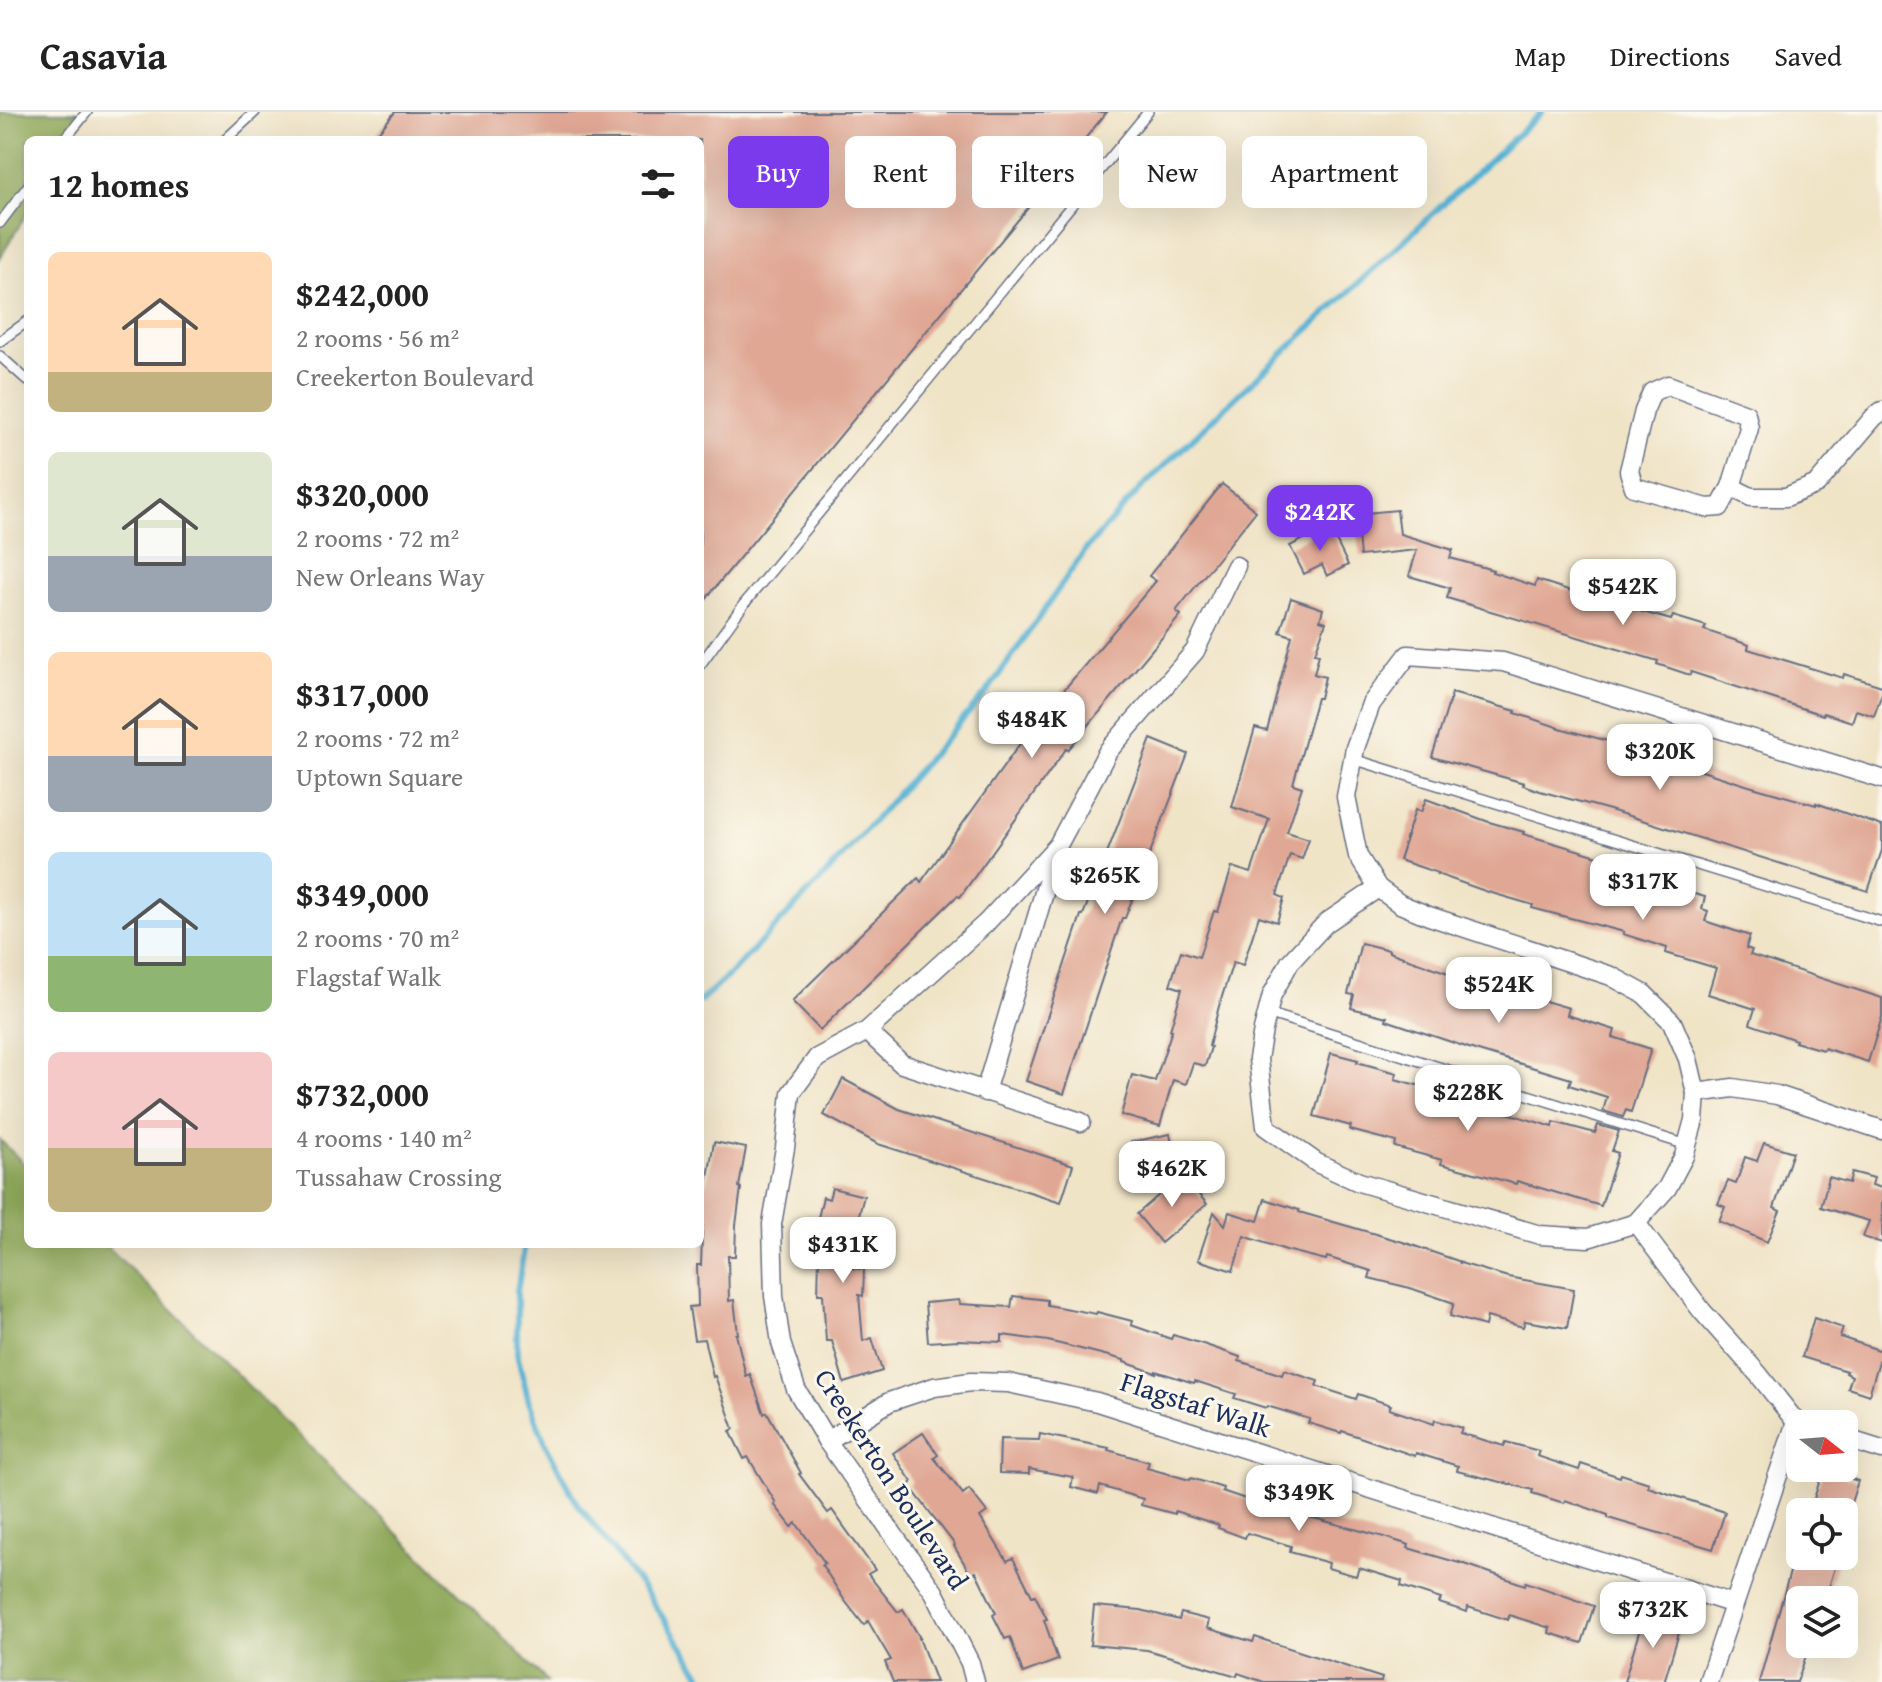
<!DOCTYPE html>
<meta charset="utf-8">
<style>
body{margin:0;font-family:"Gentium Book Plus",serif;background:#f6f6f6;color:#222;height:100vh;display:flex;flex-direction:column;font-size:30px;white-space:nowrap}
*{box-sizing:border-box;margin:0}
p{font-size:26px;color:#767676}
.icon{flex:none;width:44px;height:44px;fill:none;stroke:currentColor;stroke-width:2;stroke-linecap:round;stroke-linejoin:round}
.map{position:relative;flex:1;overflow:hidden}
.details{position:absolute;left:24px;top:24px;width:680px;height:1112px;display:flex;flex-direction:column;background:#fff;border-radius:12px;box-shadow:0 8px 32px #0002}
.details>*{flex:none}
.banner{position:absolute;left:728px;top:24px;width:760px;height:72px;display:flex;gap:16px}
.needle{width:52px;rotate:107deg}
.fabs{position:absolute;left:1786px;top:1298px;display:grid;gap:16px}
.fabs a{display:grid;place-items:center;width:72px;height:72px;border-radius:12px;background:#fff;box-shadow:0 8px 32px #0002;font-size:40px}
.price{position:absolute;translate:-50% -68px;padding:0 18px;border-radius:16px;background:#fff;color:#222;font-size:26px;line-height:52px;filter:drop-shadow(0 2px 4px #0008)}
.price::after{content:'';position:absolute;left:50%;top:48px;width:24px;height:18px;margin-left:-12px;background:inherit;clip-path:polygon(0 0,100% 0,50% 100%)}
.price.current{background:#7c3aed;color:#fff}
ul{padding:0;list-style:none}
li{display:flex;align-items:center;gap:24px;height:200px;padding:0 24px}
li span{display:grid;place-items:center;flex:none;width:224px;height:160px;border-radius:12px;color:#555}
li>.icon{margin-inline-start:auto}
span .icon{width:96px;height:96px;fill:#fffc;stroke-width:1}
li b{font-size:34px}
h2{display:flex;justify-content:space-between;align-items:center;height:96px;padding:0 24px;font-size:34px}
.chip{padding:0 28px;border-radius:12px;background:#fff;box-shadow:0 8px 32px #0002;font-size:28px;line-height:72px}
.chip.current{background:#7c3aed;color:#fff}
header{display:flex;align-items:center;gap:48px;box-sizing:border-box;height:112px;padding:0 40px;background:#fff;border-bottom:2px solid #e0e0e0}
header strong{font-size:38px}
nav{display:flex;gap:44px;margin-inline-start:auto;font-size:28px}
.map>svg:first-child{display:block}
.forest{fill:#8fa85a;stroke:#556c5c;stroke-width:2}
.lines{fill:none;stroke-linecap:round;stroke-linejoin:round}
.stream{stroke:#55b1d3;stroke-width:6}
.building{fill:#e0a794}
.lane-casing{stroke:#666e83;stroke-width:12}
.street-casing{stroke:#666e83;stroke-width:21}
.lane{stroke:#fff;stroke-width:9}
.street{stroke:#fff;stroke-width:18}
.labels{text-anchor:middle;stroke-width:6;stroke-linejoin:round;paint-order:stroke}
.street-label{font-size:28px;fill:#1b2f5e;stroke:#fbf7ec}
</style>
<header>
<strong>Casavia</strong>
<nav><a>Map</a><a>Directions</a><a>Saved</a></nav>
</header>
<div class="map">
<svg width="1882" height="1570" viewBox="0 0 1882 1570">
<rect width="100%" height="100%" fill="#fbf7ec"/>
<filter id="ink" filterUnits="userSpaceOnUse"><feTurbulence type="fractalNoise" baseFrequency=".0125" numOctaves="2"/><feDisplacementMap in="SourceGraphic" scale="16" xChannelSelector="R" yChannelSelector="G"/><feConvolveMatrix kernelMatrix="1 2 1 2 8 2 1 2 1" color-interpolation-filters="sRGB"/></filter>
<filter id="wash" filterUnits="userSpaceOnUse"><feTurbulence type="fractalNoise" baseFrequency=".006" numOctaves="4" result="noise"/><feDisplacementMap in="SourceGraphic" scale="32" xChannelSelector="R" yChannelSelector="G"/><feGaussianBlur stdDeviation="1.8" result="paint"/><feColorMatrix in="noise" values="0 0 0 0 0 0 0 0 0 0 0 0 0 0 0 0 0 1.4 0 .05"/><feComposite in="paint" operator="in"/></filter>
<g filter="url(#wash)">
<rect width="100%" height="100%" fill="#f0e4c7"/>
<g class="forest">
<path d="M 0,0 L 86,0 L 70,28 L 28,28 L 28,99 L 0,146 Z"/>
<path d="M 0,1028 L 28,1056 L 28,1132 L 105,1132 L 548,1570 L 0,1570 Z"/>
</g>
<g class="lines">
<g class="stream">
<path d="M 700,889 L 730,862 L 832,756 L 987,580 L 1087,436 L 1140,377 L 1237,284 L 1542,0"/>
<path d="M 525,1132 L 517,1179 L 517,1242 L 529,1290 L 547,1335 L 577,1391 L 648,1483 L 705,1570"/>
</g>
</g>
<g id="blocks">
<g class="building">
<path d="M 395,0 L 1107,0 L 700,494 L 700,28 L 372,28 Z"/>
<path d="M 1222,372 L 1256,399 L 1176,499 L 1181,503 L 1068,638 L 1066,637 L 960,785 L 957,784 L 820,918 L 792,889 L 918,766 L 921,770 L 1029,619 L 1156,469 L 1149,464 Z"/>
<path d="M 1397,398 L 1400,422 L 1453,438 L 1450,446 L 1493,458 L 1492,460 L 1535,474 L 1537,468 L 1584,483 L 1587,473 L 1621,484 L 1618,493 L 1671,508 L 1673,504 L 1706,514 L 1704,518 L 1749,533 L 1748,537 L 1843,566 L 1844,562 L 1882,574 L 1882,581 L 1874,604 L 1856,598 L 1852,610 L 1824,601 L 1823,603 L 1691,560 L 1690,563 L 1657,552 L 1658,549 L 1447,486 L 1450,476 L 1409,464 L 1417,438 L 1360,444 L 1356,402 Z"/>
<path d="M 1329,414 L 1348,453 L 1327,464 L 1322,453 L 1304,462 L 1290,434 Z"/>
<path d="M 1291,486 L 1323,497 L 1320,508 L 1326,510 L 1315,541 L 1319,542 L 1314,562 L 1325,565 L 1320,586 L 1317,586 L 1293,672 L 1302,675 L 1287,720 L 1309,727 L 1302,747 L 1290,743 L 1277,783 L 1284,786 L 1277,810 L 1259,804 L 1243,853 L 1233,850 L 1219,894 L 1209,934 L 1211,935 L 1205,954 L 1193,951 L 1186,972 L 1173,968 L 1160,1014 L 1121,1003 L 1132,963 L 1155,969 L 1172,918 L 1170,918 L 1182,877 L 1170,873 L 1181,839 L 1199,845 L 1214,799 L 1218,800 L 1232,755 L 1251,761 L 1269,707 L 1232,695 L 1255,616 L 1267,619 L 1292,524 L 1280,520 Z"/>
<path d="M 1452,581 L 1516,599 L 1515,601 L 1563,617 L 1653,641 L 1702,657 L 1702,659 L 1749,674 L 1816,693 L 1816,691 L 1882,714 L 1882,738 L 1868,779 L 1610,698 L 1540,679 L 1523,673 L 1524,671 L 1432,645 Z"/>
<path d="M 1151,627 L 1188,642 L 1125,806 L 1122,806 L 1064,982 L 1026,969 L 1081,803 L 1083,803 Z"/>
<path d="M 1426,687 L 1489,710 L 1524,720 L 1523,722 L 1672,766 L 1669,775 L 1705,785 L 1702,797 L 1708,799 L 1705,809 L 1750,824 L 1746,836 L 1752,838 L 1750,843 L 1882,886 L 1882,905 L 1868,950 L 1824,936 L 1823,938 L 1795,930 L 1796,928 L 1750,912 L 1755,897 L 1708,882 L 1716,856 L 1666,841 L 1667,836 L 1623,822 L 1624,820 L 1532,796 L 1533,793 L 1485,779 L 1437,762 L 1438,761 L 1399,748 L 1415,698 L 1421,700 Z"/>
<path d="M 1361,831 L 1389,838 L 1389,840 L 1448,861 L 1449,859 L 1475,867 L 1474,869 L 1542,890 L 1542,888 L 1569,896 L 1567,903 L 1615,918 L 1613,925 L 1651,937 L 1631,1000 L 1626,998 L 1623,1005 L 1603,999 L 1607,985 L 1569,973 L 1571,967 L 1475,938 L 1386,908 L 1387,905 L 1351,896 L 1354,883 L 1348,882 Z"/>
<path d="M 1331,941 L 1358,948 L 1357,950 L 1397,961 L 1395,967 L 1435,978 L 1431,990 L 1466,999 L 1468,989 L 1553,1015 L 1554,1010 L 1595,1021 L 1598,1013 L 1619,1019 L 1612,1039 L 1618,1041 L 1601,1094 L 1517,1069 L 1516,1072 L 1441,1052 L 1442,1048 L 1395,1035 L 1396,1030 L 1350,1018 L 1351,1014 L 1314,1004 Z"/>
<path d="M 843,967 L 899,997 L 1073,1053 L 1061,1090 L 878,1032 L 824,1003 Z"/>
<path d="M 1170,1022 L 1177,1056 L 1137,1064 L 1131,1030 Z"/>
<path d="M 714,1030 L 746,1036 L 739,1075 L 741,1076 L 736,1113 L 735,1144 L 728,1144 L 729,1189 L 734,1188 L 738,1222 L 736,1222 L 746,1264 L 750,1262 L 764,1302 L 767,1300 L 801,1361 L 799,1362 L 828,1401 L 832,1398 L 875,1458 L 868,1462 L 898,1500 L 903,1497 L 920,1526 L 919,1526 L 936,1570 L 893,1570 L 885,1550 L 891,1548 L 868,1509 L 864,1513 L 845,1489 L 822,1453 L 825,1451 L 796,1411 L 792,1415 L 774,1392 L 776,1391 L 748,1345 L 744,1347 L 730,1319 L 734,1317 L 715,1264 L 713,1265 L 704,1227 L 694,1228 L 689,1195 L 698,1194 L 697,1153 L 701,1153 L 703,1099 L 700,1099 L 700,1070 L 707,1071 Z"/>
<path d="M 1764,1031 L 1793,1040 L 1774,1096 L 1780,1099 L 1767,1130 L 1719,1109 L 1725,1095 L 1718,1092 L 1728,1069 L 1736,1072 L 1745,1045 L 1757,1049 Z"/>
<path d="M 1852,1060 L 1874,1066 L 1872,1073 L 1882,1076 L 1882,1131 L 1863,1125 L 1869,1109 L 1821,1095 L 1829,1065 L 1849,1071 Z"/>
<path d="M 1182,1063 L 1207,1092 L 1161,1131 L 1137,1102 Z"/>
<path d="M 832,1076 L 864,1084 L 853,1125 L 852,1156 L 864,1157 L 863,1184 L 859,1183 L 863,1229 L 872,1226 L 882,1259 L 844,1271 L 832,1229 L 826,1229 L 823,1182 L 818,1182 L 819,1145 L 815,1145 L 817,1110 L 823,1085 L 829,1087 Z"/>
<path d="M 1265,1087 L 1299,1098 L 1299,1100 L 1403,1130 L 1461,1150 L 1460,1151 L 1508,1165 L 1574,1177 L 1567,1216 L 1525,1209 L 1523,1215 L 1487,1205 L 1485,1214 L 1450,1204 L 1454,1191 L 1410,1176 L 1369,1166 L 1371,1159 L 1327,1145 L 1326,1148 L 1286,1138 L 1244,1124 L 1233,1159 L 1198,1148 L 1214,1100 L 1225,1113 L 1229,1100 L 1258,1109 Z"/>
<path d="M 1013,1184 L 1047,1188 L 1047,1193 L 1096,1202 L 1097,1200 L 1132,1209 L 1131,1213 L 1171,1227 L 1173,1223 L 1206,1233 L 1240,1245 L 1239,1249 L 1282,1263 L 1284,1258 L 1318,1269 L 1316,1274 L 1356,1287 L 1358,1282 L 1391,1293 L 1389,1297 L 1434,1312 L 1435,1308 L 1462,1316 L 1460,1321 L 1504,1334 L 1506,1330 L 1539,1339 L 1537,1344 L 1579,1358 L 1581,1352 L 1620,1365 L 1621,1362 L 1649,1371 L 1648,1375 L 1725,1400 L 1713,1437 L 1608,1406 L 1608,1403 L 1565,1388 L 1564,1391 L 1532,1381 L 1533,1378 L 1457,1359 L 1458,1354 L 1416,1341 L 1415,1344 L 1342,1319 L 1341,1321 L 1308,1311 L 1310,1307 L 1267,1294 L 1266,1296 L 1234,1286 L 1236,1282 L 1195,1269 L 1194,1271 L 1156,1259 L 1156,1261 L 1124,1250 L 1124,1248 L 1097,1241 L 1048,1229 L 1002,1223 L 1002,1230 L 958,1228 L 928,1230 L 925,1191 L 959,1188 L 960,1192 L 1011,1195 Z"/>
<path d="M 1814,1206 L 1843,1216 L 1840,1225 L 1882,1239 L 1869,1283 L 1848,1276 L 1852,1264 L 1846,1261 L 1847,1259 L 1802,1245 Z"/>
<path d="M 923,1321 L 938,1343 L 934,1346 L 963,1382 L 969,1377 L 987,1400 L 980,1405 L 1007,1449 L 1013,1446 L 1032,1484 L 1035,1483 L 1047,1507 L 1044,1508 L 1058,1548 L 1023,1561 L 1010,1525 L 1005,1527 L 993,1503 L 996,1501 L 976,1460 L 971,1463 L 954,1434 L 955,1433 L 909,1373 L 912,1370 L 893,1341 Z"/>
<path d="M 1040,1322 L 1109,1336 L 1108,1338 L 1149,1350 L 1147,1356 L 1190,1368 L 1191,1366 L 1223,1376 L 1222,1379 L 1263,1393 L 1264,1389 L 1296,1398 L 1295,1401 L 1384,1425 L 1409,1433 L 1408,1436 L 1459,1451 L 1459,1450 L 1525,1473 L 1526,1470 L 1594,1494 L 1582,1531 L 1549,1521 L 1550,1516 L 1509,1503 L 1508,1508 L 1468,1495 L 1467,1500 L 1439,1491 L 1441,1487 L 1401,1474 L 1402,1469 L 1359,1456 L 1356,1464 L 1328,1456 L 1329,1451 L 1290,1440 L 1291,1434 L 1247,1421 L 1245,1426 L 1218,1416 L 1219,1413 L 1175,1399 L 1175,1402 L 1141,1393 L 1143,1387 L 1100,1374 L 1098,1382 L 1071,1375 L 1073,1365 L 1029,1357 L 1029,1362 L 999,1361 L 1000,1327 L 1039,1328 Z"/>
<path d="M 1823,1358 L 1858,1369 L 1848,1400 L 1812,1400 L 1815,1390 L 1813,1390 Z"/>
<path d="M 1795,1442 L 1800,1442 L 1800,1449 L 1802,1444 L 1823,1444 L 1837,1449 L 1825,1488 L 1800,1488 L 1800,1532 L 1810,1532 L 1797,1570 L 1759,1570 Z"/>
<path d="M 1094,1494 L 1141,1498 L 1179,1508 L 1181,1501 L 1209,1508 L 1207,1516 L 1253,1530 L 1255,1525 L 1382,1566 L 1381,1570 L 1264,1570 L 1238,1561 L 1237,1564 L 1147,1538 L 1090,1533 Z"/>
<path d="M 1645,1500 L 1682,1511 L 1664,1570 L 1624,1570 Z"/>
</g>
</g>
</g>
<g filter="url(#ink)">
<use href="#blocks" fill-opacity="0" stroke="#666e83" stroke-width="2"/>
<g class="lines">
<g class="lane-casing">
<g id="lane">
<path d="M 64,28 L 87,0"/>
<path d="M 225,28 L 255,0"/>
<path d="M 0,111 L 28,74"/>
<path d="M 0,229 L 28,209"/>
<path d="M 0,244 L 28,269"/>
<path d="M 700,553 L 744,492 L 1148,0"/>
<path d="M 1353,647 L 1882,810"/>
<path d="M 1267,901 L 1687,1033"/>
</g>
</g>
<g class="street-casing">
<g id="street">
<path d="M 1668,273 L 1746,302 L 1749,316 L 1731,375 L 1720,395 L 1707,396 L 1634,375 L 1629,359 L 1644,299 L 1652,280 Z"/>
<path d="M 1731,375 L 1751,385 L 1786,385 L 1817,372 L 1874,305 L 1882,299"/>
<path d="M 1378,776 L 1400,792 L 1429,804 L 1611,864 L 1644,882 L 1672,910 L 1688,947 L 1696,981 L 1694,1008 L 1684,1044 L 1667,1076 L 1636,1111 L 1588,1126 L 1540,1123 L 1359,1070 L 1317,1051 L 1266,1015 L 1258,947 L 1263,918 L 1272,883 L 1290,850 L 1326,811 Z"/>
<path d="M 1378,776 L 1358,744 L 1346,685 L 1355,636 L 1371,592 L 1408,543 L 1503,550 L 1882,667"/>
<path d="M 867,919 L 902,952 L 1081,1010"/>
<path d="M 985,980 L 1057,737"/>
<path d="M 1696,981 L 1733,976 L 1777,983 L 1882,1018"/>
<path d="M 1636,1111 L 1702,1199 L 1759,1263 L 1796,1310 L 1803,1312"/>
<path d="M 1844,1326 L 1882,1338"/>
<path d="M 827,1329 L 889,1290 L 934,1275 L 971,1270 L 1008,1271 L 1097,1290 L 1734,1492"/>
<path d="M 975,1570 L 970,1551 L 934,1480 L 827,1329 L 796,1277 L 781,1231 L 774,1184 L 772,1112 L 785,1036 L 791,981 L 817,946 L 867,919 L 986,811 L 1058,733 L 1108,639 L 1195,539 L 1236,454"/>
<path d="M 1708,1570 L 1796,1310"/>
</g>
</g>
<use href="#lane" class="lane"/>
<use href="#street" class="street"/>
</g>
</g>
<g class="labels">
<g class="street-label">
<text transform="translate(1196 1292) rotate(18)" y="10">Flagstaf Walk</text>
<text transform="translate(892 1367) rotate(57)" y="10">Creekerton Boulevard</text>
</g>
</g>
</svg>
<div class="fabs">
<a><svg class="needle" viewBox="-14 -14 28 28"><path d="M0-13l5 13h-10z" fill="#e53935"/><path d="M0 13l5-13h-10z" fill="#767676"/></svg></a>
<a><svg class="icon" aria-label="locate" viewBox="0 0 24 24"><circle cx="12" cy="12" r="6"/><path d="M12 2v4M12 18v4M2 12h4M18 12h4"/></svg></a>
<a><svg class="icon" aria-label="layers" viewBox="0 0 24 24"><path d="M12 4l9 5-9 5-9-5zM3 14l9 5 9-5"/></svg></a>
</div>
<b class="price current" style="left:1320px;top:441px">$242K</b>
<b class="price" style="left:1623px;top:515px">$542K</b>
<b class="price" style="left:1032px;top:648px">$484K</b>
<b class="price" style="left:1660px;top:680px">$320K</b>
<b class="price" style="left:1105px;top:804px">$265K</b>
<b class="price" style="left:1643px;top:810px">$317K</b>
<b class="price" style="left:1499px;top:913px">$524K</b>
<b class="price" style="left:1468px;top:1021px">$228K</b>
<b class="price" style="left:1172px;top:1097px">$462K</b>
<b class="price" style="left:843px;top:1173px">$431K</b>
<b class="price" style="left:1299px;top:1421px">$349K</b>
<b class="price" style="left:1653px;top:1538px">$732K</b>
<div class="banner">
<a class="chip current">Buy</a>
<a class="chip">Rent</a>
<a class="chip">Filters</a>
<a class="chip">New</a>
<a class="chip">Apartment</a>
</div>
<section class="details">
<h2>12 homes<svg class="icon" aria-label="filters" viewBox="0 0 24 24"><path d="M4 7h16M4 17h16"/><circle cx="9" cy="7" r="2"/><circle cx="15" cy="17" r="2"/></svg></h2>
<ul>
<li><span style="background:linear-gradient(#ffd9b3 75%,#c2b280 0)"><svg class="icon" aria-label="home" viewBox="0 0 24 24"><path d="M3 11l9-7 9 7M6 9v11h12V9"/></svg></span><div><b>$242,000</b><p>2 rooms · 56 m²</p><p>Creekerton Boulevard</p></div></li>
<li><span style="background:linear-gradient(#dfe7d0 65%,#9aa5b1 0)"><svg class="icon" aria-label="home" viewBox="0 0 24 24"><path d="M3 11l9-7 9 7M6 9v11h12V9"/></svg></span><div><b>$320,000</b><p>2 rooms · 72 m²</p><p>New Orleans Way</p></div></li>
<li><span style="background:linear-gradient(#ffd9b3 65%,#9aa5b1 0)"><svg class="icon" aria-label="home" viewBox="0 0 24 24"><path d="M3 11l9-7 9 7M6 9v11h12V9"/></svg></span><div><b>$317,000</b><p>2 rooms · 72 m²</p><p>Uptown Square</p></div></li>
<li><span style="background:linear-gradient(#bfe0f5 65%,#8fb573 0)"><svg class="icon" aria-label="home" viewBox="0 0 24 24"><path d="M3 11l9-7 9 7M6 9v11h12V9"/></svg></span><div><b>$349,000</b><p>2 rooms · 70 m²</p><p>Flagstaf Walk</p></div></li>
<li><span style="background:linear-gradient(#f6c9c9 60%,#c2b280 0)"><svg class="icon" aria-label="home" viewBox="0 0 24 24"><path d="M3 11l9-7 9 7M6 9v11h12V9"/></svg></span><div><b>$732,000</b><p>4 rooms · 140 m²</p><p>Tussahaw Crossing</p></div></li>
</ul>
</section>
</div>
